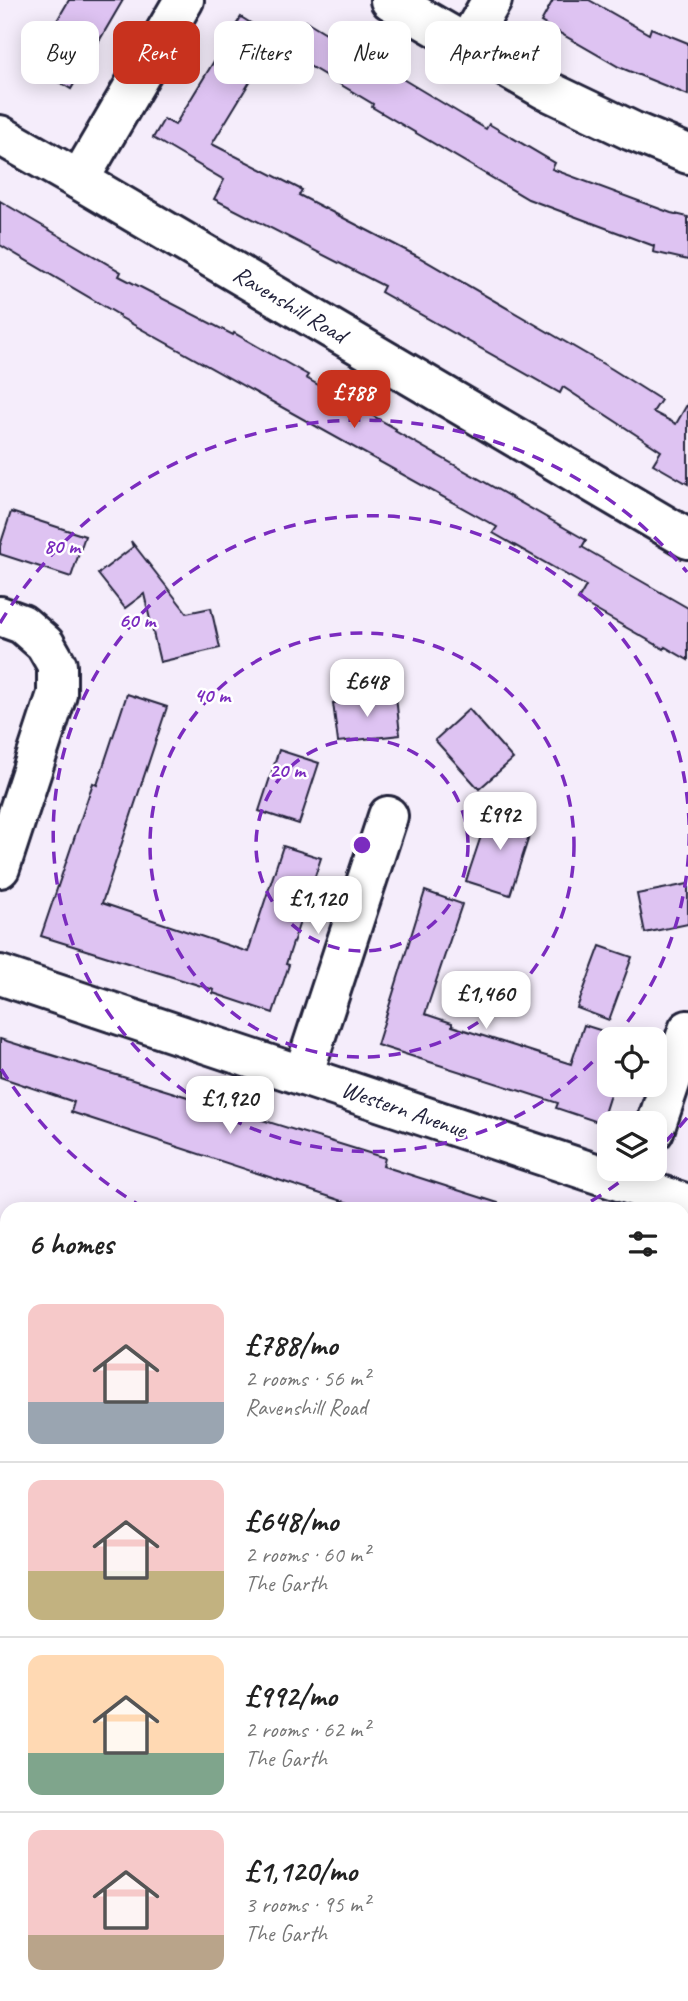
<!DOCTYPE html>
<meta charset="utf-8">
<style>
body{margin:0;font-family:Caveat,sans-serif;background:#f6f6f6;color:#222;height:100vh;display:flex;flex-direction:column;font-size:26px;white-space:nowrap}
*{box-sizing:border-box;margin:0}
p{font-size:23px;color:#767676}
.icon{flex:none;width:38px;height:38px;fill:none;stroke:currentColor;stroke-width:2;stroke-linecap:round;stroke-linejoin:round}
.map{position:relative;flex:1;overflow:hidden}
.side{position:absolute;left:0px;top:1202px;width:690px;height:800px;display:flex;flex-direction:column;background:#fff;border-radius:21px 21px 0 0;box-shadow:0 4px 18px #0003}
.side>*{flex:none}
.top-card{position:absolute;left:21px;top:21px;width:648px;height:63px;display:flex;gap:14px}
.tools{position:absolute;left:597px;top:1027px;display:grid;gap:14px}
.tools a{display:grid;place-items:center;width:70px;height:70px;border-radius:14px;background:#fff;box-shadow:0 4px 18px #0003;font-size:35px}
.price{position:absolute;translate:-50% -60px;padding:0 16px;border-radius:14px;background:#fff;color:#222;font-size:23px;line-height:46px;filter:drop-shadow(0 2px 4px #0008)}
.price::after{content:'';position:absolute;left:50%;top:42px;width:21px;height:16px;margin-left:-10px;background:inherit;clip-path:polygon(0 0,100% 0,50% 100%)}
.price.current{background:#c8321e;color:#fff}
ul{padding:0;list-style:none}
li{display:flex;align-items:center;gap:21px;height:175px;padding:0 28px}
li+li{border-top:2px solid #e0e0e0}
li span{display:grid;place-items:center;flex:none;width:196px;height:140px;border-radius:14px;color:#555}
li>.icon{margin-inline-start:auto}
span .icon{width:84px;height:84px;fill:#fffc;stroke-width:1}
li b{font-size:30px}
h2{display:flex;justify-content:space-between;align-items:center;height:84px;padding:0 28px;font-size:30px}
.tag{padding:0 24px;border-radius:14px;background:#fff;box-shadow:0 4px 18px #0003;font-size:24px;line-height:63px}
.tag.current{background:#c8321e;color:#fff}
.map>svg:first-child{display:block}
.green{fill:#c6e8a0;stroke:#74856e;stroke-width:2}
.building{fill:#dec3f2;stroke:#22223b;stroke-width:2}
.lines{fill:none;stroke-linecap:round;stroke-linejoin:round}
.minor-casing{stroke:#22223b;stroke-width:44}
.highway-casing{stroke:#22223b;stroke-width:44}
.path{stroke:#22223b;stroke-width:4.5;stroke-dasharray:2 5;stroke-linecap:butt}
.minor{stroke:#fff;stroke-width:38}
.highway{stroke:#fff;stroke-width:38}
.ring{fill:none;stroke:#7b2cbf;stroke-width:3.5;stroke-dasharray:12 9}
.labels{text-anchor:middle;stroke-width:5;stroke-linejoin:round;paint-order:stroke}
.street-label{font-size:24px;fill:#22223b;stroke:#fff}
.centre{fill:#7b2cbf;stroke:#fff;stroke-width:3.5}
.ring-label{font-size:21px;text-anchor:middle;font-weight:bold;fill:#7b2cbf;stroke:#fff;stroke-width:5;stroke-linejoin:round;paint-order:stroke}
</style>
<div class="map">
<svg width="688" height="2001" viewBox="0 0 688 2001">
<rect width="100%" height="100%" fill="#f5edfb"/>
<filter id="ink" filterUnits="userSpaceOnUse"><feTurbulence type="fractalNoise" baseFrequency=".0143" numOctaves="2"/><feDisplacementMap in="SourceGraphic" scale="14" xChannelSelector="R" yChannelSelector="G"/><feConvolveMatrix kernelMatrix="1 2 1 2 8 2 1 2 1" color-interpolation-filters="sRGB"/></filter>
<g filter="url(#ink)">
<g class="green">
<path d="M 0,1603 L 7,1605 L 7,1762 L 0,1764 Z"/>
<path d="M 683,1833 L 688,1835 L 688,2001 L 567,2001 L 567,1995 L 682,1995 Z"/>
</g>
<g class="building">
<path d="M 69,0 L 123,0 L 71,89 L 31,65 Z"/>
<path d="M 553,0 L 589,0 L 649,34 L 651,28 L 688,43 L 688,95 L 619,67 L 541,22 Z"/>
<path d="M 241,17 L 276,39 L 212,144 L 302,190 L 299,195 L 417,256 L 612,369 L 661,400 L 653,412 L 676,424 L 688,403 L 688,484 L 653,464 L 661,451 L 563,387 L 560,393 L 381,292 L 384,286 L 214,199 L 224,180 L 153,138 L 164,119 L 175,125 Z"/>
<path d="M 306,21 L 486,129 L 489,124 L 555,163 L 552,169 L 671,213 L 688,217 L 688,260 L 653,252 L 654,246 L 528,199 L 372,107 L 373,104 L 286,52 Z"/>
<path d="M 0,201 L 121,272 L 119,276 L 233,335 L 234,333 L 308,375 L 306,378 L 396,429 L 395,431 L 586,540 L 582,547 L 688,608 L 688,660 L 665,647 L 664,649 L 578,600 L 586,586 L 493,533 L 497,527 L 118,316 L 119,315 L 0,245 Z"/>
<path d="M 11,512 L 85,536 L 71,577 L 0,554 L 0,546 Z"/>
<path d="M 131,541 L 187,613 L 211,608 L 220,648 L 160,662 L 144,594 L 125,608 L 98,574 L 133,547 Z"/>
<path d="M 127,694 L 167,707 L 102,903 L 248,952 L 283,846 L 321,858 L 286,964 L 289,965 L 273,1013 L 213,993 L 214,990 L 41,936 L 93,783 L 97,785 Z"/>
<path d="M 396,696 L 400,735 L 338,742 L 333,703 Z"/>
<path d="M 469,709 L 513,759 L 479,789 L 435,740 Z"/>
<path d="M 279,750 L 319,763 L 299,824 L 259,811 Z"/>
<path d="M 490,809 L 533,824 L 510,895 L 466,881 Z"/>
<path d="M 688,884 L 688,924 L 645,933 L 637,894 Z"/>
<path d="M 425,891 L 462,904 L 425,1014 L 452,1023 L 452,1026 L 571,1064 L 584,1025 L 628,1039 L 609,1040 L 609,1085 L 613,1085 L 601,1123 L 556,1108 L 558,1103 L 377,1045 Z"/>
<path d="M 600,946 L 632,957 L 609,1020 L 577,1008 Z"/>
<path d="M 0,1039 L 385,1158 L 383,1166 L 498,1203 L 497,1209 L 367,1209 L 71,1112 L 74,1102 L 0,1077 Z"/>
</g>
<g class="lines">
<g class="minor-casing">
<g id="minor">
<path d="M 390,0 L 544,89 L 632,131 L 688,154"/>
<path d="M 467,43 L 492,0"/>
<path d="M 0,135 L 79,180 L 688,539"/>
<path d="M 79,180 L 184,0"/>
<path d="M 0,616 L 22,624 L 45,644 L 57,665 L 57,694 L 0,868"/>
<path d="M 0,975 L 688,1204"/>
<path d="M 303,1075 L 388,816"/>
<path d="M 654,1131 L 688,1030"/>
<path d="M 0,1352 L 7,1355"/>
<path d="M 682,1572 L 688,1574"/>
<path d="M 0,1968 L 7,1964"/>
<path d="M 175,2001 L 177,1995"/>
</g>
</g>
<g class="highway-casing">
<g id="highway">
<path d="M 0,1442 L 7,1445"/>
<path d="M 0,1530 L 7,1532"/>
<path d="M 0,1563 L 7,1565"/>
<path d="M 682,1666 L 688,1667"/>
<path d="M 682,1742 L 688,1744"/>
</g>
</g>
<path class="path" d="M 682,1802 L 688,1803"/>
<use href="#minor" class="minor"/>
<use href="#highway" class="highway"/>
</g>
</g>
<g class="ring">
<circle cx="362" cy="845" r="106"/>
<circle cx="362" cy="845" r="212"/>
<path d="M607 1047A318 318 0 1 1 614 1039"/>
<path d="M687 1118A424 424 0 0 1 657 1150M635 1170A424 424 0 0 1 580 1208M144 1208A424 424 0 0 1 0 1067M0 623A424 424 0 0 1 687 572"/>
</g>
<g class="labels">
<g class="street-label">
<text transform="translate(290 304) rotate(31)" y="8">Ravenshill Road</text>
<text transform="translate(404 1109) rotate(19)" y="8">Western Avenue</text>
</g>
</g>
<circle cx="362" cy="845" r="10" class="centre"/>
<g class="ring-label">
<text x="62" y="553">80 m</text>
<text x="137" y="627">60 m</text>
<text x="212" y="702">40 m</text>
<text x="287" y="777">20 m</text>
</g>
</svg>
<div class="tools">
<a><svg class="icon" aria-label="locate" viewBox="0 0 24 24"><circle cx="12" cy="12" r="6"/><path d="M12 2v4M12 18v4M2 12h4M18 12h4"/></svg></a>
<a><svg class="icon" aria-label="layers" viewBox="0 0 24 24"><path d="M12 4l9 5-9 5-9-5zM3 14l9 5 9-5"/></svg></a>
</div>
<b class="price current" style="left:354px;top:430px">£788</b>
<b class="price" style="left:367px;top:719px">£648</b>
<b class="price" style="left:500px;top:852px">£992</b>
<b class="price" style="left:318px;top:936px">£1,120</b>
<b class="price" style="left:486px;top:1031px">£1,460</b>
<b class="price" style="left:230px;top:1136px">£1,920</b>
<div class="top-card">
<a class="tag">Buy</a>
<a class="tag current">Rent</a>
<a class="tag">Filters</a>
<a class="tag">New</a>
<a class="tag">Apartment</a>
</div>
<section class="side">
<h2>6 homes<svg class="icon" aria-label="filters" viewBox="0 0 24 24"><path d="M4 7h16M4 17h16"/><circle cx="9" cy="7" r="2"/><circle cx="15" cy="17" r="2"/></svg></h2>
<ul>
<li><span style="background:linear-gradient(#f6c9c9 70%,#9aa5b1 0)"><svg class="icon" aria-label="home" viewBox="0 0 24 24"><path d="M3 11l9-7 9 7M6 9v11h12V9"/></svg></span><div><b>£788/mo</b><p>2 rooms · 56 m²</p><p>Ravenshill Road</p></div></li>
<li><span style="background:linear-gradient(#f6c9c9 65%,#c2b280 0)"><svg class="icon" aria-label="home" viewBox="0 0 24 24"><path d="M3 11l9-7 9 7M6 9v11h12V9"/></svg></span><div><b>£648/mo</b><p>2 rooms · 60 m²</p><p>The Garth</p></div></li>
<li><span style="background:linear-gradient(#ffd9b3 70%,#7fa58c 0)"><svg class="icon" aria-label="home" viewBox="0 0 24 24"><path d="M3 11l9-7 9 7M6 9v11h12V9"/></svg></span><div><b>£992/mo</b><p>2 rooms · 62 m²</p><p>The Garth</p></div></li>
<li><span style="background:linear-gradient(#f6c9c9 75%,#b9a48a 0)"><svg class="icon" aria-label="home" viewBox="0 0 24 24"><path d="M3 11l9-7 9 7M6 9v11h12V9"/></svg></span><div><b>£1,120/mo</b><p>3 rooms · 95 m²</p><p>The Garth</p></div></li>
</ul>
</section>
</div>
